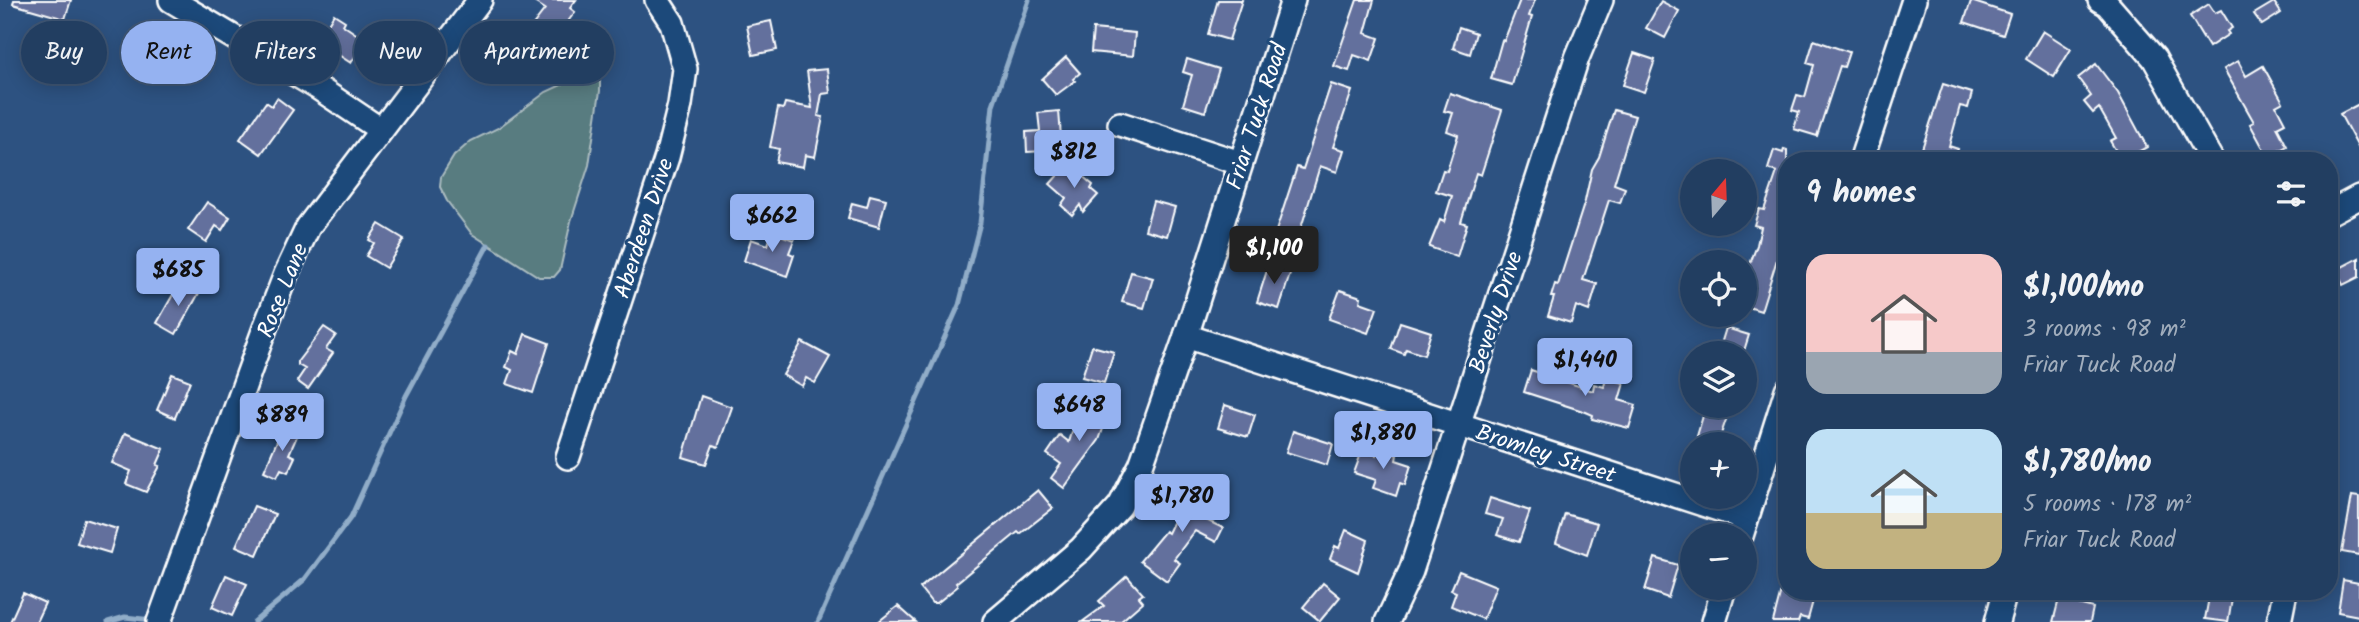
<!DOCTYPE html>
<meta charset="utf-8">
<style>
body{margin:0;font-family:Kalam,sans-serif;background:#2a4567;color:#f1f3f6;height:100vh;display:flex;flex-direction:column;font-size:26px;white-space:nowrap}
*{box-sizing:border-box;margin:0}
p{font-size:23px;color:#a2aebd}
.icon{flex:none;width:38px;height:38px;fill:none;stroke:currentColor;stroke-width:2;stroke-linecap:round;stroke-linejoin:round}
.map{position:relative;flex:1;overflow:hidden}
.details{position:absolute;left:1778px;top:152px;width:560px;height:448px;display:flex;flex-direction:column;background:#223e61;border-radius:28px;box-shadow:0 4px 18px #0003,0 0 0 2px #3f5776}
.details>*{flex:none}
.guide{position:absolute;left:21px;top:21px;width:665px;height:63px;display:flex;gap:14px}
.needle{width:46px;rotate:19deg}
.controls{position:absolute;left:1680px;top:159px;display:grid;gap:14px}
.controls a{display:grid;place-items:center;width:77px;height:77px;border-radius:50%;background:#223e61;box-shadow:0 4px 18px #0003,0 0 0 2px #3f5776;font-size:35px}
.price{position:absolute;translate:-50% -60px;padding:0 16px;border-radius:7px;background:#95b2f1;color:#111;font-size:23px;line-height:46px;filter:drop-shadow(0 2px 4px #0008)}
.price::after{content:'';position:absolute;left:50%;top:42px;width:21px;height:16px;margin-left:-10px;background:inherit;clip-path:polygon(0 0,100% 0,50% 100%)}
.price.active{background:#222;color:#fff}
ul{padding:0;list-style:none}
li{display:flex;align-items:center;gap:21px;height:175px;padding:0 28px}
li span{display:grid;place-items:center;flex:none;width:196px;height:140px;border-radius:21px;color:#555}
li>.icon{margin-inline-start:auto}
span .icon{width:84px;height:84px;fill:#fffc;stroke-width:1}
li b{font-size:30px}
h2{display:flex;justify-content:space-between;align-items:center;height:84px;padding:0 28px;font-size:30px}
.chip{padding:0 24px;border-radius:32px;background:#223e61;box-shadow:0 4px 18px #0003,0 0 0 2px #3f5776;font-size:24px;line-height:63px}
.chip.active{background:#95b2f1;color:#111}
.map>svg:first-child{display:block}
.green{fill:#597b80;stroke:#acbdc0;stroke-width:2}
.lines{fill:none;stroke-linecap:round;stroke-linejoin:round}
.stream{stroke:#91adc8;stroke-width:5}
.building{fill:#63709d;stroke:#fff;stroke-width:2}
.minor-casing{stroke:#fff;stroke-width:28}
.minor{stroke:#1f4a7a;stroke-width:23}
.labels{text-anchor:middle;stroke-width:6;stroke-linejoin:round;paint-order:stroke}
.street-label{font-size:23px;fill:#fff;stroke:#1f4a7a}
</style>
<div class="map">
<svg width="2359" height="622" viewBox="0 0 2359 622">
<rect width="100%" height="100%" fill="#2d5281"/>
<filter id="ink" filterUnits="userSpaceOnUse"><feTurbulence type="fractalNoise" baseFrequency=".0143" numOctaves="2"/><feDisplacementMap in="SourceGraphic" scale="14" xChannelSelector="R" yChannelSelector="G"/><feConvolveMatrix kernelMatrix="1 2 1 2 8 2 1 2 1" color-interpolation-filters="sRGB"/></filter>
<g filter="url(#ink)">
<path class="green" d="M 594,70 L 600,75 L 600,91 L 589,165 L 571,221 L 560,270 L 554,277 L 539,277 L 472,234 L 447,201 L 440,187 L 441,177 L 454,156 L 471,141 L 498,128 L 546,92 Z"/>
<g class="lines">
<g class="stream">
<path d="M 108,622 L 125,617 L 152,620"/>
<path d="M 254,622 L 305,579 L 351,517 L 406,396 L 488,245"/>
<path d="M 818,622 L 959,305 L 980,223 L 993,105 L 1029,0"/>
</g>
</g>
<g class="building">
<path d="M 14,0 L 71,0 L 65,19 L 13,4 Z"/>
<path d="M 531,0 L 576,0 L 570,8 L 575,12 L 560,32 L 555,28 L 540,47 L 525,35 L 545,9 Z"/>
<path d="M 1218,0 L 1242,0 L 1229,40 L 1208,34 Z"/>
<path d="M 1357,0 L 1374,0 L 1365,33 L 1379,38 L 1371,61 L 1354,55 L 1349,71 L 1334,66 Z"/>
<path d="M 1520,0 L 1535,0 L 1529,16 L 1532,17 L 1512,85 L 1491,79 L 1502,40 L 1504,41 Z"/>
<path d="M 1661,1 L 1679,11 L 1665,38 L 1646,28 Z"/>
<path d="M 1971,1 L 2010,14 L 2003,35 L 1964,22 Z"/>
<path d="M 2274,2 L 2281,13 L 2262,25 L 2254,14 Z"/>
<path d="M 2209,4 L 2215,13 L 2221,10 L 2232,28 L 2227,31 L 2229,34 L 2209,47 L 2190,16 Z"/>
<path d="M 334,14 L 345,21 L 343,25 L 365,40 L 351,63 L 317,41 Z"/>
<path d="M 771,21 L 777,50 L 753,55 L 747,26 Z"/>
<path d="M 1459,27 L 1476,33 L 1470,54 L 1453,48 Z"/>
<path d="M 1093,29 L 1135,33 L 1133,56 L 1091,52 Z"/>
<path d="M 2043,31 L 2071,49 L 2054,77 L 2026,59 Z"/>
<path d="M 1814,40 L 1849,52 L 1844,67 L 1840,66 L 1817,136 L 1794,129 L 1799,112 L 1792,110 L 1797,95 L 1805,97 L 1814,65 L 1807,63 Z"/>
<path d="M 1634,53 L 1655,60 L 1644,92 L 1623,85 Z"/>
<path d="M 1066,57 L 1080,73 L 1073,79 L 1075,81 L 1056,95 L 1042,79 Z"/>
<path d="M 1187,59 L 1219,69 L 1205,112 L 1183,105 L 1192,75 L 1183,72 Z"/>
<path d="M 2238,61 L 2246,76 L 2263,66 L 2283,102 L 2276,106 L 2285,123 L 2277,127 L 2287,146 L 2268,157 L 2250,124 L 2254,122 L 2224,69 Z"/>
<path d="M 2096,64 L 2118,93 L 2147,147 L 2127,158 L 2124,153 L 2119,156 L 2110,141 L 2116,138 L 2099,108 L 2093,113 L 2084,102 L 2091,96 L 2078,78 Z"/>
<path d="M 827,69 L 830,93 L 822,94 L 818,116 L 823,117 L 815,157 L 805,155 L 803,167 L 776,162 L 779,149 L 770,147 L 778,108 L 783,109 L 785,103 L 812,108 L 807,71 Z"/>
<path d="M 1331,84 L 1352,91 L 1333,147 L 1344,150 L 1337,172 L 1320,166 L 1297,241 L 1275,234 L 1297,167 L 1303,169 Z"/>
<path d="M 1943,84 L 1972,93 L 1968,108 L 1960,106 L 1949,146 L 1958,149 L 1954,161 L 1918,161 Z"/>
<path d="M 1450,93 L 1502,110 L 1481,175 L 1476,173 L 1461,222 L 1467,224 L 1457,257 L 1429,247 L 1440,220 L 1444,222 L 1452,196 L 1436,191 L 1443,170 L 1447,171 L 1458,135 L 1447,131 L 1453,113 L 1444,111 Z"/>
<path d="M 277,98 L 293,110 L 261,154 L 240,139 L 266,102 L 272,106 Z"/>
<path d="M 2359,104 L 2359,149 L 2340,114 Z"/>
<path d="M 1614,110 L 1635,116 L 1614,184 L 1625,188 L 1620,203 L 1609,200 L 1583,280 L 1597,284 L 1589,311 L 1576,306 L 1571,323 L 1548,316 L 1554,297 L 1551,297 L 1555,284 L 1558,285 L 1585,201 L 1592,169 L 1599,157 Z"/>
<path d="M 1059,111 L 1062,150 L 1027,152 L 1026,132 L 1040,131 L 1038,113 Z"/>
<path d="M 1784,149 L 1787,150 L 1787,227 L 1761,311 L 1745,306 L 1745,272 L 1747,272 L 1757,245 L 1761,227 L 1754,225 L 1759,209 L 1764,210 L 1777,172 L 1768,169 L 1774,150 L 1783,153 Z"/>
<path d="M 1068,164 L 1093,185 L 1091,189 L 1098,195 L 1083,212 L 1080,205 L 1072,215 L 1061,205 L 1066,198 L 1050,184 Z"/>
<path d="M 870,195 L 886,199 L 879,227 L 848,218 L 852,203 L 867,207 Z"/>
<path d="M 1153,201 L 1175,207 L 1167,236 L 1145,230 Z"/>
<path d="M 207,202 L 230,217 L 222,230 L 216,226 L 206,242 L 188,230 Z"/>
<path d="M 379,224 L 404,239 L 386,268 L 366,256 L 374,243 L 369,240 Z"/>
<path d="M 772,232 L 794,240 L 789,253 L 794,255 L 787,276 L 744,261 L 751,239 L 768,245 Z"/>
<path d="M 2359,258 L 2359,277 L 2343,285 L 2336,270 Z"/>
<path d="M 1269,264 L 1291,271 L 1279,309 L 1257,302 Z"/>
<path d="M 1131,272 L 1153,278 L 1144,308 L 1122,302 Z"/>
<path d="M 180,282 L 199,293 L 176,334 L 157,323 Z"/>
<path d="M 1340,290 L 1361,297 L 1360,302 L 1377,308 L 1368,333 L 1329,319 Z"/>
<path d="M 1400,322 L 1431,332 L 1424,355 L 1406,349 L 1404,354 L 1391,349 Z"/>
<path d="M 324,327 L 336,335 L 326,349 L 333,353 L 308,389 L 297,381 L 305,369 L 298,365 L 298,361 Z"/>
<path d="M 1726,328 L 1749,335 L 1743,354 L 1718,354 Z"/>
<path d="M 525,334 L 549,343 L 533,393 L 507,384 L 512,370 L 506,367 L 512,351 L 518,354 Z"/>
<path d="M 802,342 L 830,357 L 815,383 L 806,378 L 802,386 L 783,375 Z"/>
<path d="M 1092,346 L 1114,352 L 1104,383 L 1082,377 Z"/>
<path d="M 1531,370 L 1593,391 L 1594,384 L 1604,387 L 1606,378 L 1624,383 L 1619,400 L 1636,405 L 1629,428 L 1592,419 L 1593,415 L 1586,412 L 1524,392 Z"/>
<path d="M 172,374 L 190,381 L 175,418 L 157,410 Z"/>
<path d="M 701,396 L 732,407 L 718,447 L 713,445 L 706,464 L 683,457 Z"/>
<path d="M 1088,401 L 1110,409 L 1099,440 L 1064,488 L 1051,478 L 1061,464 L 1047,454 L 1060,435 L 1069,442 L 1077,417 L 1081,419 Z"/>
<path d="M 1225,405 L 1255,415 L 1248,437 L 1218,428 Z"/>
<path d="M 1706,406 L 1729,411 L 1718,443 L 1697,436 Z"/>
<path d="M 283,427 L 298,434 L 289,454 L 295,457 L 288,472 L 281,469 L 277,477 L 264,471 Z"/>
<path d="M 1293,431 L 1333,444 L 1327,465 L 1286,452 Z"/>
<path d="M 125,433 L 164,449 L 157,465 L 160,466 L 146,492 L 126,484 L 131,471 L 112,463 Z"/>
<path d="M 1378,449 L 1397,455 L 1396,460 L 1411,465 L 1405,485 L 1400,483 L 1396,496 L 1373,488 L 1376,480 L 1354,473 L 1362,451 L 1376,455 Z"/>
<path d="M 1188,488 L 1216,502 L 1206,520 L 1223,528 L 1216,542 L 1195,531 L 1174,559 L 1180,563 L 1167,581 L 1140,561 L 1165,531 L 1168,533 L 1183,503 L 1181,502 Z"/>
<path d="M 1038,490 L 1053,508 L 1020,534 L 1018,532 L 956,583 L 958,586 L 937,603 L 932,603 L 920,588 Z"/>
<path d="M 2352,496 L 2359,497 L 2359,555 L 2342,552 Z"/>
<path d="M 1490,498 L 1530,511 L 1519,542 L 1497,535 L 1503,519 L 1485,514 Z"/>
<path d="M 254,506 L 275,514 L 257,555 L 236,546 Z"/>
<path d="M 1565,514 L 1597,523 L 1587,555 L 1556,543 Z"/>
<path d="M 84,519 L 117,529 L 110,553 L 77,543 Z"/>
<path d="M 1346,530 L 1368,540 L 1358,572 L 1330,559 L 1335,546 L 1339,548 Z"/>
<path d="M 1655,558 L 1678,565 L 1668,598 L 1645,590 Z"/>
<path d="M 1459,571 L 1496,586 L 1483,619 L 1451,606 L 1456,592 L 1451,590 Z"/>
<path d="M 226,575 L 247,584 L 232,616 L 212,607 Z"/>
<path d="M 1127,576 L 1143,594 L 1139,597 L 1143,602 L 1120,622 L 1082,622 L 1104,606 L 1099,601 Z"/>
<path d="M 2343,580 L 2359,583 L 2359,616 L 2338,612 Z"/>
<path d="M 1323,583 L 1340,597 L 1320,621 L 1303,607 Z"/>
<path d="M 1781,591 L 1813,601 L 1808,619 L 1800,617 L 1798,622 L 1773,622 Z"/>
<path d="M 2210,592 L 2233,592 L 2228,622 L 2205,619 Z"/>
<path d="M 23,593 L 45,603 L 36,622 L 10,622 Z"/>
<path d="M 2059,599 L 2093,608 L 2090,622 L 2053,622 Z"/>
<path d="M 898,606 L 916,622 L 878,622 Z"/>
</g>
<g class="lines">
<g class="minor-casing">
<g id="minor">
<path d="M 171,0 L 317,87 L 381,130"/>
<path d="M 2100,0 L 2107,4 L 2154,58 L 2212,161"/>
<path d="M 1120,124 L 1240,163"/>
<path d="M 1861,161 L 1914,0"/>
<path d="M 2329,213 L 2359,197"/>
<path d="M 1186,336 L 1746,518"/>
<path d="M 568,457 L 667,157 L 680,105 L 685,69 L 672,23 L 657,0"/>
<path d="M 1741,536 L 1787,390"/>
<path d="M 159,622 L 265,328 L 286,274 L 308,227 L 480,0"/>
<path d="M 995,622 L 1081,549 L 1120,506 L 1141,465 L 1186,336 L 1293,0"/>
<path d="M 1387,622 L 1411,571 L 1577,58 L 1601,0"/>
<path d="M 1714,622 L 1724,588"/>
<path d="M 1997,622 L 2005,592"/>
<path d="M 2279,622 L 2285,592"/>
</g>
</g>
<use href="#minor" class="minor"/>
</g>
</g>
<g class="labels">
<g class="street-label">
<text transform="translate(1256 116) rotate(-72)" y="8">Friar Tuck Road</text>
<text transform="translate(643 228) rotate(-72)" y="8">Aberdeen Drive</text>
<text transform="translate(282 290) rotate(-68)" y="8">Rose Lane</text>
<text transform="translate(1495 312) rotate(-72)" y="8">Beverly Drive</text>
<text transform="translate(1546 453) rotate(18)" y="8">Bromley Street</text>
</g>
</g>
</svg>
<div class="controls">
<a><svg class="needle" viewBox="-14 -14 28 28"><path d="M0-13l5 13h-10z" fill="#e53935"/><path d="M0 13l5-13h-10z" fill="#a2aebd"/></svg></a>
<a><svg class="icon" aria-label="locate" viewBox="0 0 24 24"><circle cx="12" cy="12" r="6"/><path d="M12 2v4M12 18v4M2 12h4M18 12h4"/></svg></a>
<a><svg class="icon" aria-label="layers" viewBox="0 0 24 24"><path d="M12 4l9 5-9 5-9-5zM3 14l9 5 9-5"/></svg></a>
<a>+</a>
<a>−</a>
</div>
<b class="price" style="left:1074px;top:190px">$812</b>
<b class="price" style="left:772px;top:254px">$662</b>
<b class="price active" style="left:1274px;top:286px">$1,100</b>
<b class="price" style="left:178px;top:308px">$685</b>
<b class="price" style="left:1585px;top:398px">$1,440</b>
<b class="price" style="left:1079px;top:443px">$648</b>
<b class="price" style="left:282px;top:453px">$889</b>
<b class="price" style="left:1383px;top:471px">$1,880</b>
<b class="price" style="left:1182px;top:534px">$1,780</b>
<div class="guide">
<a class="chip">Buy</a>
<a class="chip active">Rent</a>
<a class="chip">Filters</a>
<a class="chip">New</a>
<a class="chip">Apartment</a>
</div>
<section class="details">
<h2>9 homes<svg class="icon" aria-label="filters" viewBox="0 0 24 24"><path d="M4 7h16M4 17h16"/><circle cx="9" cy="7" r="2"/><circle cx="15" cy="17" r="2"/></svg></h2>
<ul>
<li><span style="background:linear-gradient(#f6c9c9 70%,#9aa5b1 0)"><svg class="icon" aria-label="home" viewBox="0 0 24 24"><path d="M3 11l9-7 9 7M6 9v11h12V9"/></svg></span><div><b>$1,100/mo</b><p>3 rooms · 98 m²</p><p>Friar Tuck Road</p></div></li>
<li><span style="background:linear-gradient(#bfe0f5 60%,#c2b280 0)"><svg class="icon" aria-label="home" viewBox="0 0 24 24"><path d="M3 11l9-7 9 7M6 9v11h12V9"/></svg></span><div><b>$1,780/mo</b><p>5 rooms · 178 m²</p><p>Friar Tuck Road</p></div></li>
</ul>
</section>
</div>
